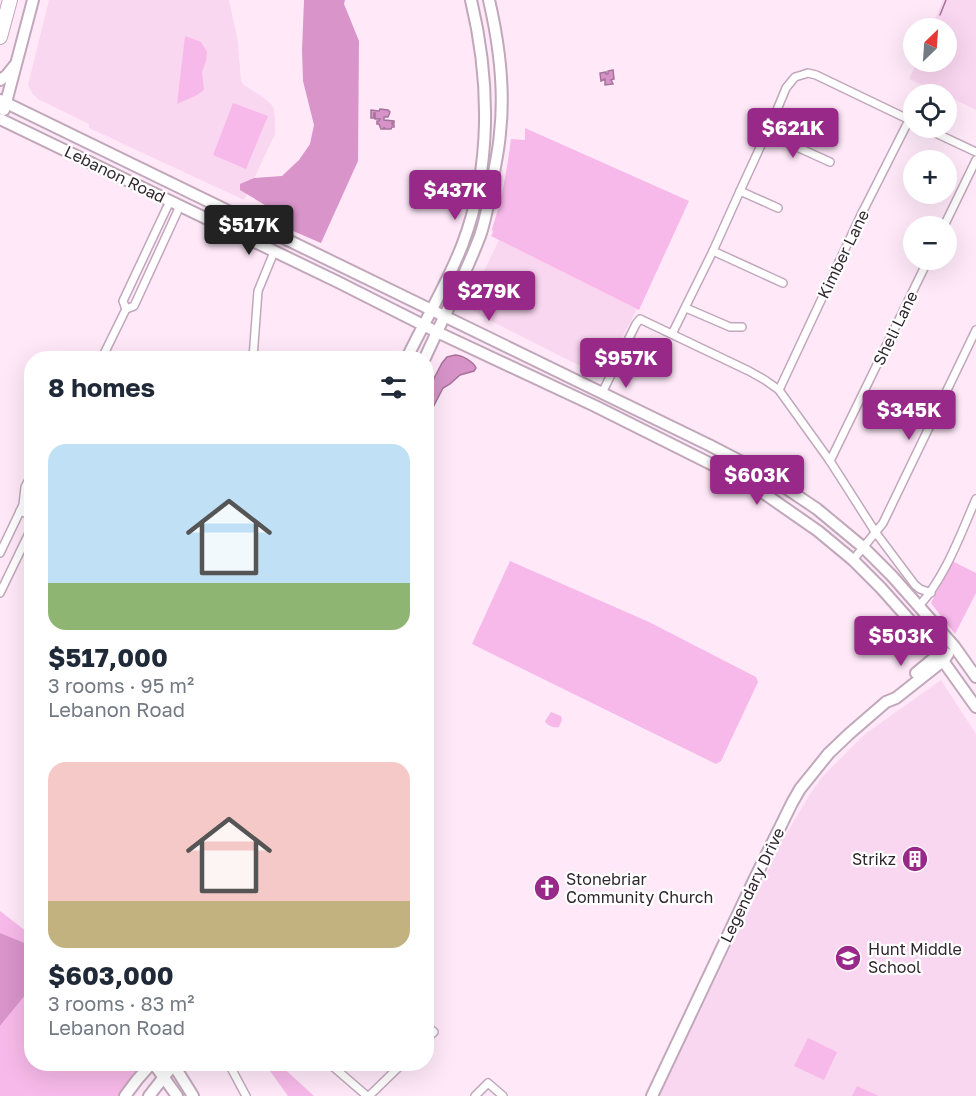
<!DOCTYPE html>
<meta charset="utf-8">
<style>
body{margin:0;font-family:"Golos Text",sans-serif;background:#f2f2f3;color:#1f2937;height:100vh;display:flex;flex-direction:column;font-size:22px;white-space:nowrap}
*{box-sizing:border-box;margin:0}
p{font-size:20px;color:#747a83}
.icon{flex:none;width:33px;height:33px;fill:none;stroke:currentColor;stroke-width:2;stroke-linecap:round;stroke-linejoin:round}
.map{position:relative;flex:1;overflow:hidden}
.side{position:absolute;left:24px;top:351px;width:410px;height:720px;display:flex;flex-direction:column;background:#fff;border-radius:24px;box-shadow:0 6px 24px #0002}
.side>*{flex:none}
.needle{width:39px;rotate:25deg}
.fabs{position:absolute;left:903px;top:18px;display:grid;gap:12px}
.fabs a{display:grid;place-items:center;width:54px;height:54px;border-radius:50%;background:#fff;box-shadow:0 6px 24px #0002;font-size:30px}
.price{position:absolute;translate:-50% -51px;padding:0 14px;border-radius:6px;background:#992988;color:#fff;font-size:20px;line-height:39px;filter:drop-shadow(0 2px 3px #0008)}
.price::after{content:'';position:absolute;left:50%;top:36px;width:18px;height:14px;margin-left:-9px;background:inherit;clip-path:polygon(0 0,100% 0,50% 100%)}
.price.on{background:#222;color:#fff}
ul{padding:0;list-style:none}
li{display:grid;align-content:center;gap:12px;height:318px;padding:0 24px}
li span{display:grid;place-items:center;height:186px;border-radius:18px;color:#555}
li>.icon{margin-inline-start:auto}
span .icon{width:108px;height:108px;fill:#fffc;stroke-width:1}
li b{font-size:26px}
h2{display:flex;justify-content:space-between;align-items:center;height:72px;padding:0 24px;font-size:26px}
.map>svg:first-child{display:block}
.built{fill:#fad7f1}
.green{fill:#f7b9e9}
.forest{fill:#d994ca}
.water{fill:#d793c8;stroke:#a5729a;stroke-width:1.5}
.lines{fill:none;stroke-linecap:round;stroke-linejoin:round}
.stream{stroke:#a5729a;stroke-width:1.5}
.street-casing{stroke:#c1a7ba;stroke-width:10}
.secondary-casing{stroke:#c1a7ba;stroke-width:14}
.highway-casing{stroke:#c1a7ba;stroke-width:16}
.street{stroke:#fff;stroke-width:7}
.secondary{stroke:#fff;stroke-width:10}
.highway{stroke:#fff;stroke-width:14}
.labels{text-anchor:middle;stroke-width:4.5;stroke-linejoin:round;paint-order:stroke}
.street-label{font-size:16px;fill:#30262e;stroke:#fff}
.poi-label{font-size:16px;fill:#30262e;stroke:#fff;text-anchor:start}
</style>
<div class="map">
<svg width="976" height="1096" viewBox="0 0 976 1096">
<rect width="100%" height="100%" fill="#ffe9f9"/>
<g class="built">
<path d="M 49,0 L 229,0 L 238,42 L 241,81 L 244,85 L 264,98 L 271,104 L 274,109 L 275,119 L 275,134 L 244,200 L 89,128 L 89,124 L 38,99 L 32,93 L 28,85 Z"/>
<path d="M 943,0 L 976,0 L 976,110 L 947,96 L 946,94 L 942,94 L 909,79 L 917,62 L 946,62 L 946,28 L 931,28 Z"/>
<path d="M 499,240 L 637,309 L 602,377 L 487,319 L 473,311 L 472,306 L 480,291 L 475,289 Z"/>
<path d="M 941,680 L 976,734 L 976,1096 L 659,1096 L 783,839 L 810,794 L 822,777 L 865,734 Z"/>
</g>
<g class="green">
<path d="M 185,36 L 201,42 L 207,52 L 206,61 L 202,72 L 204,90 L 197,95 L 177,104 Z"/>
<path d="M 233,103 L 268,116 L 246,169 L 213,155 Z"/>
<path d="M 525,128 L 689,201 L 639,310 L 491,236 L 493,232 L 492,229 C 502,200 507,170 511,139 L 525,140 Z"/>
<path d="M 510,561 L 649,622 L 756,677 L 758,682 L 721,761 L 716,764 L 472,644 Z"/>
<path d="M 952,561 L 976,573 L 976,593 L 955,634 L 931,603 Z"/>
<path d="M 551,712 L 561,716 L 562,720 L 559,727 C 554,728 547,726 545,721 Z"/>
<path d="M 0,911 L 31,935 L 31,946 L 0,933 Z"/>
<path d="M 31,988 L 32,1064 L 144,1064 L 144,1066 L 120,1096 L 0,1096 L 0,1026 Z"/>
<path d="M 808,1038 L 837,1052 L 824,1080 L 794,1066 Z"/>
<path d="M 265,1064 L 279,1064 L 314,1096 L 288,1096 Z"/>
<path d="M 857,1086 L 879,1096 L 852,1096 Z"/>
</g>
<g class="forest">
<path d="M 304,0 L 345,0 L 344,4 L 359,41 L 358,161 L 321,243 L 270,221 L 270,208 L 240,190 L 240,184 L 254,178 L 282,176 L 299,160 L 310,144 L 314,125 L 303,81 L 302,50 Z"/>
<path d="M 0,933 L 32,946 L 31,988 L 0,1026 Z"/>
</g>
<g class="water">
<path d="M 613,70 L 614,79 L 611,80 L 613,84 L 605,85 L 605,79 L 601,81 L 600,73 L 606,72 L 606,74 L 608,74 L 608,71 Z"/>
<path d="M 380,109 L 388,110 L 390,112 L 388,117 L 384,117 L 384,120 L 394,121 L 394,123 L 392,123 L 392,124 L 394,125 L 394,127 L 392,127 L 391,129 L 385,129 L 384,127 L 384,129 L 381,129 L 379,124 L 377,124 L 377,121 L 379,121 L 380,119 L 375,119 L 375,113 L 374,113 L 374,118 L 371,118 L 371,110 L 379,111 Z"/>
<path d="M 455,355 C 461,355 473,361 476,368 L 474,371 L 460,375 L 450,384 L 443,388 L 426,421 L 426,394 L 442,363 L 447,357 Z"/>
</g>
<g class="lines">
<path class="stream" d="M 940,15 L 946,0"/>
<g class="street-casing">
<g id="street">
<path d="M 925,128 L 976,152"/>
<path d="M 766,133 L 830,162"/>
<path d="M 740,191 L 778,208"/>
<path d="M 170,201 L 123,301 L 126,309 L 134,306 L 180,206"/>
<path d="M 944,226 L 976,160"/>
<path d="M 713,251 L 783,283"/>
<path d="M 686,308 L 730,327 L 742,327"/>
<path d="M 672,334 L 713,251 L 740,191 L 774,117 L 786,88 L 795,77 L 802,75 L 808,73 L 816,75 L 914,122"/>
<path d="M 102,358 L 126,309"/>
<path d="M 253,358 L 258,291 L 274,252"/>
<path d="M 779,390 L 860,217 L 909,120"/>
<path d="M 602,393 L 636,324 L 640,319 L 749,371 L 765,380 L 779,390 L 830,461 L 876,533 L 915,585 L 920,589 L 931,593"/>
<path d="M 830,461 L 928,260"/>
<path d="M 20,511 L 32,516"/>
<path d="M 0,553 L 23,505 L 25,487 L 32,474"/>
<path d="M 853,560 L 883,523 L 976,330"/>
<path d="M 0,593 L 32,527"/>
<path d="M 919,606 C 946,576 960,535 976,499"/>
<path d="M 426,1025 L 434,1032 L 426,1039"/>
<path d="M 232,1064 L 230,1066 L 246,1096"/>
<path d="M 330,1064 L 367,1096"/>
<path d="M 369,1096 L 402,1064"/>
<path d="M 475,1096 L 488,1083 L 503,1096"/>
</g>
</g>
<g class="secondary-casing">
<g id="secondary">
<path d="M 0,80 L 6,76 L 14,66"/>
<path d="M 0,100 L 709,445 L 765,474 L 817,509 L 864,548 L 892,576 L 954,646 L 976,677"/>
<path d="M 4,110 L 33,0"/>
<path d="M 0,119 L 338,282 L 437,332 L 595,406 L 725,471 L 762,492 L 818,531 L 853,560 L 881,588 L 931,644 L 976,707"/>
<path d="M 407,358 C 425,320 448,283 463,243 C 492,166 490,79 471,0"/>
<path d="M 425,358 C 443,318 464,278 480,236 C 486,219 489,200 492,183 C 495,166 499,149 500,133 C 505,89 499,43 489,0"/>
<path d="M 916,673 L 939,654 L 944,651"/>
<path d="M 154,1064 L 177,1096"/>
<path d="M 173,1064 L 193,1096"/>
<path d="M 125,1096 L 137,1080 L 151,1064"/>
<path d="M 149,1096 L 174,1064"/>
<path d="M 652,1096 L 756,876 L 792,803 L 800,789 L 829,753 L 849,734 L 886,702 L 896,698 L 944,660 L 948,654"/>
</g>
</g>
<g class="highway-casing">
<path id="highway" d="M 0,37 L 10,0"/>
</g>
<use href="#street" class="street"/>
<use href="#secondary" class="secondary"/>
<use href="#highway" class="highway"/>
</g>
<defs>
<g id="building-disc" transform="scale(1.35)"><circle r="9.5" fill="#992988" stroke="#fff"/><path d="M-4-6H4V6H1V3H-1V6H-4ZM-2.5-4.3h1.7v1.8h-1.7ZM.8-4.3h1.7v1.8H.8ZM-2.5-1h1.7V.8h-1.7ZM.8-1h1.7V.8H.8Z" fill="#fff"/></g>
<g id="church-disc" transform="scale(1.35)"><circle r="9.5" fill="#992988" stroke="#fff"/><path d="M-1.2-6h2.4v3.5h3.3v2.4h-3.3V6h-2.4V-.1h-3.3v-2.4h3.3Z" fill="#fff"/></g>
<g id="school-disc" transform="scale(1.35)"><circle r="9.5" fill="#992988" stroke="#fff"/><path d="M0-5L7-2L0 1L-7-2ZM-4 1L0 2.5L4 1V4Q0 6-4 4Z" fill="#fff"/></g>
</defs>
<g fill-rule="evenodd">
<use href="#building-disc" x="915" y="859"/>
<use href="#church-disc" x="547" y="888"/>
<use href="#school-disc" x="848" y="958"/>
</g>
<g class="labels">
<g class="street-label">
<text transform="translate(115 174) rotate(26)" y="6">Lebanon Road</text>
<text transform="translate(843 254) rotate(-64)" y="6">Kimber Lane</text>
<text transform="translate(895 328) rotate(-64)" y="6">Sheli Lane</text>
<text transform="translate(752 885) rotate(-64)" y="6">Legendary Drive</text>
</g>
<g class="poi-label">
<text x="896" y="865" text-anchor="end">Strikz</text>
<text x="566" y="885">Stonebriar<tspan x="566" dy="18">Community Church</tspan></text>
<text x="868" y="955">Hunt Middle<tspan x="868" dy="18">School</tspan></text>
</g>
</g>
</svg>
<div class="fabs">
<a><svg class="needle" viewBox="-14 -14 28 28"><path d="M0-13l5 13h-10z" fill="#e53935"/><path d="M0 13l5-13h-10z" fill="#747a83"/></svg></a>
<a><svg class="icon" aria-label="locate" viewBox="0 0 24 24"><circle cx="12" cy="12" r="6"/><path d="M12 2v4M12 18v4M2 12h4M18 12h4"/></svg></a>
<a>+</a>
<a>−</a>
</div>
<b class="price" style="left:793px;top:159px">$621K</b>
<b class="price" style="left:455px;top:221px">$437K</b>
<b class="price on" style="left:249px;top:256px">$517K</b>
<b class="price" style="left:489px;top:322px">$279K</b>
<b class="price" style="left:626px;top:389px">$957K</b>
<b class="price" style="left:909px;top:441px">$345K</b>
<b class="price" style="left:757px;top:506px">$603K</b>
<b class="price" style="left:901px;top:667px">$503K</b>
<section class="side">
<h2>8 homes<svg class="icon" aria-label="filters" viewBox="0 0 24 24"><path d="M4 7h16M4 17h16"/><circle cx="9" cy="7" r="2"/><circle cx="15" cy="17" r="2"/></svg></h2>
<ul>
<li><span style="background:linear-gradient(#bfe0f5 75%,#8fb573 0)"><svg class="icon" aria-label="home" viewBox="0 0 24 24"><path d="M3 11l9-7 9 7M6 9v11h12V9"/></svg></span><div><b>$517,000</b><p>3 rooms · 95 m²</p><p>Lebanon Road</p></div></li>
<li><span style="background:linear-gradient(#f6c9c9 75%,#c2b280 0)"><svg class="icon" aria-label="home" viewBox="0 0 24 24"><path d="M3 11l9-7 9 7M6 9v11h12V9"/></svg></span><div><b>$603,000</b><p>3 rooms · 83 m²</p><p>Lebanon Road</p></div></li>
</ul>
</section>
</div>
